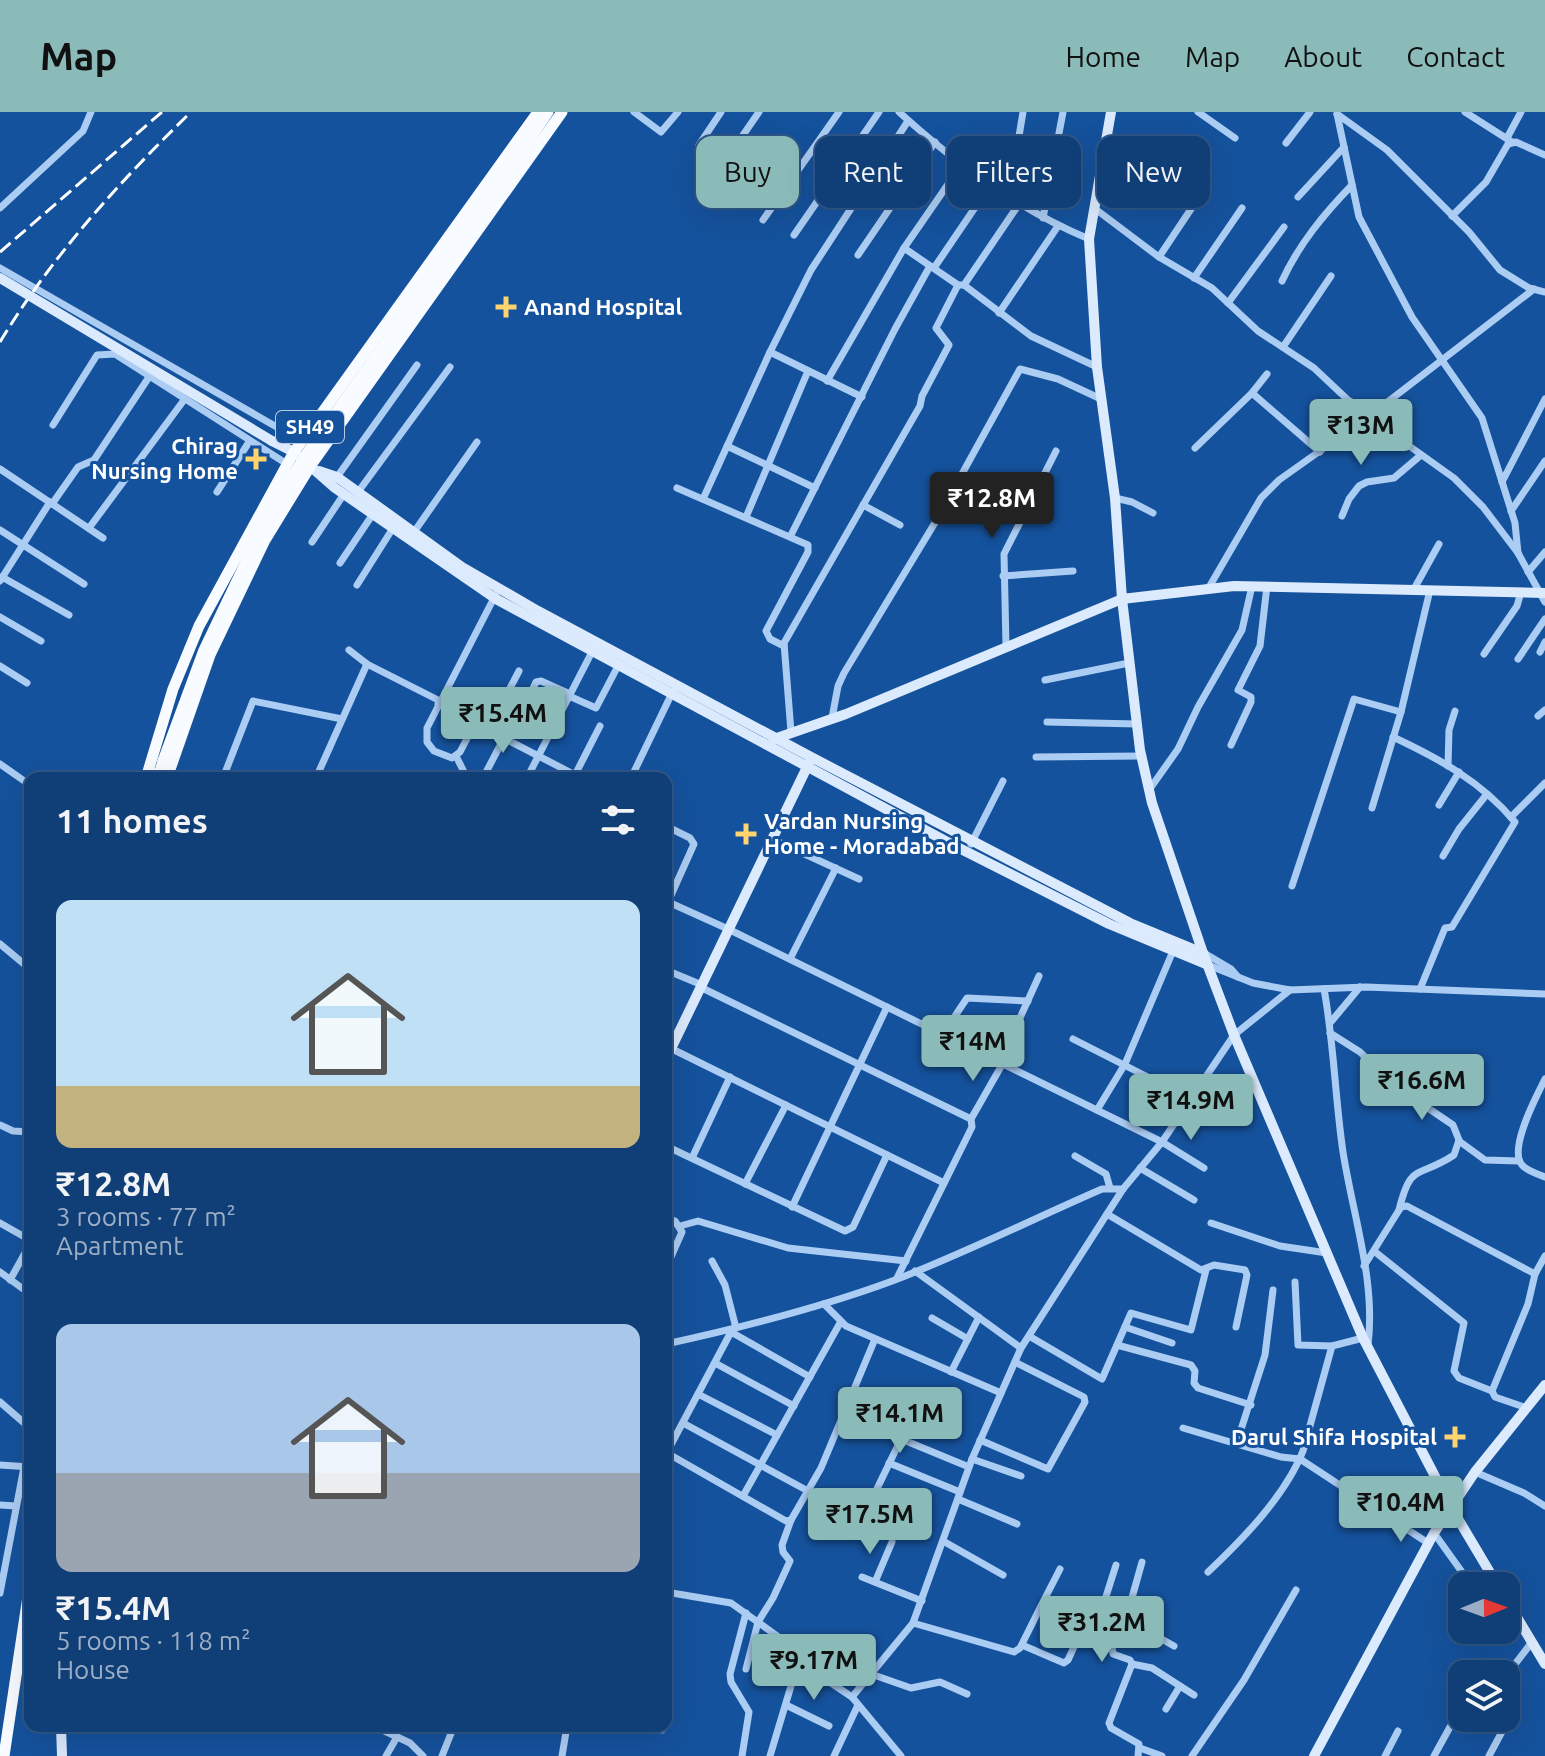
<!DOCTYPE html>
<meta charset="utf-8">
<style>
body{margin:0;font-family:Ubuntu,sans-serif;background:#1e497e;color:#f1f3f6;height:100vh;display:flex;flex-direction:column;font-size:30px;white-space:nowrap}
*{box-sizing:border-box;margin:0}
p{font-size:26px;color:#9caec5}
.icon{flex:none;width:44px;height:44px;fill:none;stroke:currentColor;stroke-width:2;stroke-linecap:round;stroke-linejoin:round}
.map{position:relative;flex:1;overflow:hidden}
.sheet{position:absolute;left:24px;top:660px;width:648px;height:960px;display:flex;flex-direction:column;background:#103e76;border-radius:16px;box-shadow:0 8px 32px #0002,0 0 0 2px #305788}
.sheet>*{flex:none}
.hud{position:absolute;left:696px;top:24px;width:728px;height:72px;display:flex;gap:16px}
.needle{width:52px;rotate:89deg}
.tools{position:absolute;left:1448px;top:1460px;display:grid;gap:16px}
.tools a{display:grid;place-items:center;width:72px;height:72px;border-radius:16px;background:#103e76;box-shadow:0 8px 32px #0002,0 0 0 2px #305788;font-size:40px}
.price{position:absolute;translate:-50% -68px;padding:0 18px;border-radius:8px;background:#8bbbb9;color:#111;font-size:26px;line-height:52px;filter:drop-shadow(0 2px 4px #0008)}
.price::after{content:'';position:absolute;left:50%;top:48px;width:24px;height:18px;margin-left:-12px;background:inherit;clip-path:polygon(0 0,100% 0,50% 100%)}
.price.current{background:#222;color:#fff}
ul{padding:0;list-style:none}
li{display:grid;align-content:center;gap:16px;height:424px;padding:0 32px}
li span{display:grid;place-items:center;height:248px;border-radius:16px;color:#555}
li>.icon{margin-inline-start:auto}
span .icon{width:144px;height:144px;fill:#fffc;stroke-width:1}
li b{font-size:34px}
h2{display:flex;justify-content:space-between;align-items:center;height:96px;padding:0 32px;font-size:34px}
.chip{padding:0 28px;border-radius:16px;background:#103e76;box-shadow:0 8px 32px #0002,0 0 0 2px #305788;font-size:28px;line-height:72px}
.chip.current{background:#8bbbb9;color:#111}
header{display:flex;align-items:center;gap:48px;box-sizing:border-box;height:112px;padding:0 40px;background:#8bbbb9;color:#111}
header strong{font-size:38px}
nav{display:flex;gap:44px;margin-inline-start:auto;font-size:28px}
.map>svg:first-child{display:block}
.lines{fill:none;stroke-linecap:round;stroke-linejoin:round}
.street{stroke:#accdf3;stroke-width:7}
.secondary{stroke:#dceafd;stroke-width:10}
.primary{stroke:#f8fbff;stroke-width:11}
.rail{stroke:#fff;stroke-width:3;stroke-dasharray:14 6;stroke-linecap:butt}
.secondary-bridge{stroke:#dceafd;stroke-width:10}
.primary-bridge{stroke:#f8fbff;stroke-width:11}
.poi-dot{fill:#ffd46e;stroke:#15529d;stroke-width:3}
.labels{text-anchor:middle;stroke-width:6;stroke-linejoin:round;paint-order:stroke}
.shield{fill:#15529d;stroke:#b9cbe2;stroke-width:2}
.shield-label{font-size:20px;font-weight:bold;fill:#fff}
.poi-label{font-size:22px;font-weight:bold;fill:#fff;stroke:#15529d;text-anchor:start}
</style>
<header>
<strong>Map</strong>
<nav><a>Home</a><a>Map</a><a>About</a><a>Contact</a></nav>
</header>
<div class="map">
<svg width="1545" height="1644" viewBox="0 0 1545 1644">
<rect width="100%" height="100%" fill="#15529d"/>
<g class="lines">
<g class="street">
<path d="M 634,0 L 661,20 L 678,0"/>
<path d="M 899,0 C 955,51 1019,98 1089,127"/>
<path d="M 1198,0 L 1235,26"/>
<path d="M 1465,0 L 1512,30"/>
<path d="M 1337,2 L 1359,105 L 1412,205 L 1482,306 L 1515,411 L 1518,441"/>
<path d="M 1337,2 L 1387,38 L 1469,120 L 1500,158 L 1529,176 L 1545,180"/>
<path d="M 1507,26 L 1521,0"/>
<path d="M 1286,31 L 1310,0"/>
<path d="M 699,33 L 721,0"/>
<path d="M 714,65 L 759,0"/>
<path d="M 1009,85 L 1023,0"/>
<path d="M 1298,85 L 1344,35"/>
<path d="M 0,96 L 83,19 L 91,0"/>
<path d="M 1094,96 L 1159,145 L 1212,176 L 1258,219 L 1314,256 L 1348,288 L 1372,302 L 1405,331 L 1454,366 L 1483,395 L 1518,441 L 1545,490"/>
<path d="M 1452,104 L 1486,70 L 1508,32 L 1516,30 L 1545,43"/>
<path d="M 1043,106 L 1063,0"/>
<path d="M 763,108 L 839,0"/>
<path d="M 794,123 L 879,0"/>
<path d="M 904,136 L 958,173 L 964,173 L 1019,92"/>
<path d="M 858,143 L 935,30"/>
<path d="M 1159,145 L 1203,79"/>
<path d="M 0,156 L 301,329"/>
<path d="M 934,156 L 991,72"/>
<path d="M 1194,166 L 1242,96"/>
<path d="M 1282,169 C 1299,132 1324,102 1352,73"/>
<path d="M 964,173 L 1031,224 L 1097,255"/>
<path d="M 1228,191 L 1284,115"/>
<path d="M 999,201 L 1058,114"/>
<path d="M 1283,235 L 1331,164"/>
<path d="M 770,240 L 862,285"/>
<path d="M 827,269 L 904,136 L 962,52"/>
<path d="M 1252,281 L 1320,340"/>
<path d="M 53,313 L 97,243 L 115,242 L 287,352"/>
<path d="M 727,334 L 815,376"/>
<path d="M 1195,336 L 1252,281 L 1267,262"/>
<path d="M 0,357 L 103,426"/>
<path d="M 337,365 L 417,253"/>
<path d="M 1502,370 L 1545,287"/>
<path d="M 677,376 L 808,433 L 808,440 L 766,519 L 770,527 L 784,534"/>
<path d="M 217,380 L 249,330"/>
<path d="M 358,380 L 450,255"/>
<path d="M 1115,386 L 1132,390 L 1153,401"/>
<path d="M 703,387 L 770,240 L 811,158 L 908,9"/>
<path d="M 52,392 L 78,355 L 94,348 L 149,265"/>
<path d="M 863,393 L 900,413"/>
<path d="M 1511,399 L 1545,349"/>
<path d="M 1342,404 L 1349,387 L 1359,374 L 1367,370 L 1394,366 L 1421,343"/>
<path d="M 746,405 L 808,259"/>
<path d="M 89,416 L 184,288"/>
<path d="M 0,418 L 84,472"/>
<path d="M 414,420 L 477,330"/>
<path d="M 791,423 L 895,217 L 930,154"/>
<path d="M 312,430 L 344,382"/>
<path d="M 340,451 L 373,402"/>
<path d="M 1528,460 L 1545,440"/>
<path d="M 1003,464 L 1073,459"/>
<path d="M 2,465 L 69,503"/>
<path d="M 0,469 L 50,390"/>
<path d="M 357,473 L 393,416"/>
<path d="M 1208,477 L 1261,386 L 1279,368 L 1372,302 L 1534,177"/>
<path d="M 1414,477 L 1439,432"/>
<path d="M 0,505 L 41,529"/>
<path d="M 1006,535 L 1004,442 L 1056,339"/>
<path d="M 349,538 L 367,552 L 440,589"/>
<path d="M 1540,540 L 1545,530"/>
<path d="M 1484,542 L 1517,494 L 1521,480"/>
<path d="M 1518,547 L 1545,507"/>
<path d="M 0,554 L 27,571"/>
<path d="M 1045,568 L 1129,551"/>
<path d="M 569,584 L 596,596 L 619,552"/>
<path d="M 438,592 L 581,666"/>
<path d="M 1538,604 L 1545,598"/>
<path d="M 832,606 L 838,574 L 844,561 L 936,409 L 1020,257 L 1058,267 L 1101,287"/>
<path d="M 1047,610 L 1137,612"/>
<path d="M 475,611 L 460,640 L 452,646 L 434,639 L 427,630 L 427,616 L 496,482"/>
<path d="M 488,618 L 519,559"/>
<path d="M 791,620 L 784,531 L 920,294 L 922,284 L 949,233 L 936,216 L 958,173"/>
<path d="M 1393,625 C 1438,646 1482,670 1515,710 L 1452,815 L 1445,816 L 1420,877"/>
<path d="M 508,628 L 536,570 L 541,569 L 570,582"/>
<path d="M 1231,633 L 1251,590 L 1251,585 L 1238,578 L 1260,534 L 1267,474"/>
<path d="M 456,644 L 467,666"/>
<path d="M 1036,645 L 1141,644"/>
<path d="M 0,652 L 30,673"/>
<path d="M 1448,654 L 1449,618 L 1455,599"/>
<path d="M 575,663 L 600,614"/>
<path d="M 223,666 L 253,589 L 342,607"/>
<path d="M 316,666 L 367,552"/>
<path d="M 483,666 L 504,626"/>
<path d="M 527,666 L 594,536"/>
<path d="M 631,666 L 673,579"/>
<path d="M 1149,678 L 1178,637 L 1198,595 L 1242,518 L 1252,474"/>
<path d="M 1439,693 L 1459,660"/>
<path d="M 1372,696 L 1401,600 L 1430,478"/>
<path d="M 1511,705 L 1545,671"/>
<path d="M 666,714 L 690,726 L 694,732 L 668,790"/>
<path d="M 772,727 L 859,767"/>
<path d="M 971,732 L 1003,669"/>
<path d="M 1443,744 L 1459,717 L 1487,682"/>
<path d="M 1292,774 L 1354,587 L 1401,600"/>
<path d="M 666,789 L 728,817 L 1162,1030 L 1204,1056"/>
<path d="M 0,832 L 30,857"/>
<path d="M 1204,841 L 1231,857 L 1238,865"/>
<path d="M 790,847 L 836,756"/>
<path d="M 1208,853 L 1253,871 L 1290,878 L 1366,875 L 1545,882"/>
<path d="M 666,858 L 702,873"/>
<path d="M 700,875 L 971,1007 L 972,1015 L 897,1166"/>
<path d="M 1324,877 C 1334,931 1335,986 1343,1040 C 1353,1104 1376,1169 1368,1233"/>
<path d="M 1330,911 L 1360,875"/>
<path d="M 1330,921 L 1360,940 L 1394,973 L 1453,1013 L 1459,1028 L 1454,1043 C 1418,1067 1411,1049 1399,1098"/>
<path d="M 943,922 L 967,886 L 1028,889"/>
<path d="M 1073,927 L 1191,987"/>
<path d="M 666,934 L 944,1071"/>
<path d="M 1000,950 L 1039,864"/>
<path d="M 1545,967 C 1537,983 1508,1037 1522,1053 C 1527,1059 1538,1062 1545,1065"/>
<path d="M 1097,998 L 1125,952 L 1173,839"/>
<path d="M 971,1007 L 1003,951"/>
<path d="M 0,1013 L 13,1019 L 30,1020"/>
<path d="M 1459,1029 L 1485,1048 L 1519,1049"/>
<path d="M 666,1034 L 845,1119 L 853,1115 L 887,1043"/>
<path d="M 1075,1044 L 1106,1062 L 1110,1076"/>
<path d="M 692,1046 L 730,965"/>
<path d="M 1140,1056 L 1194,1088"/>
<path d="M 745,1072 L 786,993"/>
<path d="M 792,1095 L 887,895"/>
<path d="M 1107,1102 L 1201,1158 L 1214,1153 L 1245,1158 L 1247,1163 L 1236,1215"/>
<path d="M 666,1106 L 675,1109 L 682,1120 L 666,1156"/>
<path d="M 0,1111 L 30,1128"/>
<path d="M 1211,1111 L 1280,1134 L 1327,1141"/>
<path d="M 680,1114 L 698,1109 L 788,1136 L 906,1149"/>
<path d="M 1374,1139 L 1464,1211 L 1454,1259 L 1459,1266 L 1492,1279"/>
<path d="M 712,1149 L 725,1173 L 736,1216"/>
<path d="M 1364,1154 L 1401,1095 L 1407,1094 L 1535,1162"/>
<path d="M 915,1159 L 1021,1236"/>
<path d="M 0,1160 L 30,1182"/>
<path d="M 10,1168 L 30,1132"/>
<path d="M 1295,1170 L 1298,1233 L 1332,1234"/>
<path d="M 824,1192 L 846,1214 L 1001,1281"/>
<path d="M 932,1206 L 968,1227"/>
<path d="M 1125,1215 L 1172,1231"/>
<path d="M 731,1220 L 810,1265"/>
<path d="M 1029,1224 L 1102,1267 L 1131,1201 L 1191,1218 L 1206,1158"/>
<path d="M 666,1232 C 744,1215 820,1196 895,1168 C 965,1141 1033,1107 1102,1077 L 1123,1077"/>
<path d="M 1117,1233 L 1191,1253 L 1195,1259 L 1194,1271 L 1198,1276 L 1251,1293"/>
<path d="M 715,1251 L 794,1294"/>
<path d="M 951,1260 L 979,1205"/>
<path d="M 698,1282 L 777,1323"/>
<path d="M 0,1290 L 30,1316"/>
<path d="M 1527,1296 L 1495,1285 L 1492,1279 L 1528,1192 L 1535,1162 L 1545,1144"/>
<path d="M 843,1303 L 969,1355"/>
<path d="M 683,1311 L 808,1379"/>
<path d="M 1183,1316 L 1281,1345 L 1300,1347 L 1428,1431"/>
<path d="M 980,1328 L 1048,1357 L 1085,1290 L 1084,1285 L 1015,1250"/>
<path d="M 1237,1330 L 1265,1243 L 1273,1178"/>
<path d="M 667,1341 L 786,1409 L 791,1408 L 821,1356 L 875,1227"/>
<path d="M 666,1342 L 732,1218"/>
<path d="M 972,1347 L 1021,1364"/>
<path d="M 889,1351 L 960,1380"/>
<path d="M 0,1353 L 30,1355"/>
<path d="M 1475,1360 L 1524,1381 L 1545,1394"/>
<path d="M 743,1384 L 840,1211"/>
<path d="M 958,1387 L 1017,1412"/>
<path d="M 0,1393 L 16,1394"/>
<path d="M 859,1414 L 901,1327"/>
<path d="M 1434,1421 L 1472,1474"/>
<path d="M 943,1429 L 1003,1463"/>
<path d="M 1060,1457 L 1042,1492 L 1043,1498 L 1059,1501 L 1130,1495"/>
<path d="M 1208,1460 C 1243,1427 1285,1384 1303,1339 L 1332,1234 L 1363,1226"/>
<path d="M 862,1465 L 922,1489"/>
<path d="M 875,1470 L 892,1430"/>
<path d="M 666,1480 L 731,1491 L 787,1531 L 816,1561 L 852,1585 L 901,1644"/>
<path d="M 0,1481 L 24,1355"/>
<path d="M 1102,1497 L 1116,1453"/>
<path d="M 1126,1507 L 1174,1534"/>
<path d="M 1506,1510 L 1525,1520"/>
<path d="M 913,1511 L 1014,1540 L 1020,1536 L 1041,1494"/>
<path d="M 1093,1527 L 1109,1497"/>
<path d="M 1022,1533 L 1064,1551 L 1068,1548 L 1078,1526"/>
<path d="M 1132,1552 L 1152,1556 L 1194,1583"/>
<path d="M 746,1557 L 758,1510 L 773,1486 L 790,1449 L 783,1440 L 782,1433 L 791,1408"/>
<path d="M 871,1562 L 911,1576 L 940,1570 L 967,1582"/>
<path d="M 1506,1564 L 1532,1530"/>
<path d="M 779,1566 L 787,1531"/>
<path d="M 852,1585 L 913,1511 L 972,1347 L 1021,1236 L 1123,1077 L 1162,1030 L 1234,923 L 1290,878"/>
<path d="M 786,1593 L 829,1614"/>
<path d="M 1166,1597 L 1180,1574"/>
<path d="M 374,1614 L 410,1631 L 423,1644"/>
<path d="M 652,1614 L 662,1618"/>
<path d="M 1140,1636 L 1162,1644"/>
<path d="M 386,1644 L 397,1625"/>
<path d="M 442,1644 L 454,1614"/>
<path d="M 562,1644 L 567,1614"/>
<path d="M 742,1644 L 749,1600 L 731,1570 L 730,1562 L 746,1501"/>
<path d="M 770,1644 L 800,1544"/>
<path d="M 834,1644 L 858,1593"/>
<path d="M 1138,1644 L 1139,1632 L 1111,1616 L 1109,1611 L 1132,1552 L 1130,1548 L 1113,1542 L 1112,1536 L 1126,1507 L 1142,1450"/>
<path d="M 1192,1644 L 1244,1568 L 1296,1478"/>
<path d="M 1385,1644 L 1398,1619"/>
<path d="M 1434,1644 L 1450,1615"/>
<path d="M 1489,1644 L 1504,1616"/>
</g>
<g class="secondary">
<path d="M 1111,0 L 1089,127 L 1097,255 L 1115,386 L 1122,487 L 1140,638 L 1152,691 L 1203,841 L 1234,923 L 1363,1226 L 1451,1395 L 1498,1474"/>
<path d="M 272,329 L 294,340 L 335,376 L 496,487 L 951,732 L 1109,812 L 1208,853"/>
<path d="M 319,359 L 337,365 L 462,455 L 538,499 L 811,645 L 1130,811 L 1203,841"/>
<path d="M 774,627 L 846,602 L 1122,487 L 1234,474 L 1545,481"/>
<path d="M 666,947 L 809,651"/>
<path d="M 1506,1487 L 1545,1552"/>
<path d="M 61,1614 L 62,1644"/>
<path d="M 1314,1644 L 1434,1421 L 1475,1360 L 1545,1273"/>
</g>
<g class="primary">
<path d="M 524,36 L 548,0"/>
<path d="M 146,666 L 173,577 L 199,514 L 294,340 L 538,0"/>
<path d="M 152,666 L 160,659 L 163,649"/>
<path d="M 167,666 L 210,543 L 265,428 L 311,353 L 562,0"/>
<path d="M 4,1644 L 30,1471"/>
</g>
<g class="rail">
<path d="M 0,140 L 162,0"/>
<path d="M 0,230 C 52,144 119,70 191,0"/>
</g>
<path class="secondary-bridge" d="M 0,166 L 272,329"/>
<path class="primary-bridge" d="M 163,649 L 204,538 L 267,406 L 307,341 L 524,36"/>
</g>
<g class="poi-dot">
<path d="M502 183h8v8h8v8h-8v8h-8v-8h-8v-8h8z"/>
<path d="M252 335h8v8h8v8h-8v8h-8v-8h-8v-8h8z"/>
<path d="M742 710h8v8h8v8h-8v8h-8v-8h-8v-8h8z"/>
<path d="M1451 1313h8v8h8v8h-8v8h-8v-8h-8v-8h8z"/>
</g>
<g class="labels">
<rect class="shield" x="276" y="299" width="68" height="32" rx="6"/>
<g class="shield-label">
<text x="310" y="322">SH49</text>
</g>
<g class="poi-label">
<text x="524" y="203">Anand Hospital</text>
<text x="238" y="342" text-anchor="end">Chirag<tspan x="238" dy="25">Nursing Home</tspan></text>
<text x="764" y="717">Vardan Nursing<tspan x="764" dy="25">Home - Moradabad</tspan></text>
<text x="1437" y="1333" text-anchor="end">Darul Shifa Hospital</text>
</g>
</g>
</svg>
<div class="tools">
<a><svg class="needle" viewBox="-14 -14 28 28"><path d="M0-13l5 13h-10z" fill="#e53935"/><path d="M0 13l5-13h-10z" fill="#9caec5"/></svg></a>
<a><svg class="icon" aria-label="layers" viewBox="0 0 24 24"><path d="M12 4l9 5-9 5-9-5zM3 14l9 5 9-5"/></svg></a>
</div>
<b class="price" style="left:1361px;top:355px">₹13M</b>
<b class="price current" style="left:992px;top:428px">₹12.8M</b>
<b class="price" style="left:503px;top:643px">₹15.4M</b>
<b class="price" style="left:973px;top:971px">₹14M</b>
<b class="price" style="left:1422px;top:1010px">₹16.6M</b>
<b class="price" style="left:1191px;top:1030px">₹14.9M</b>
<b class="price" style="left:900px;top:1343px">₹14.1M</b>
<b class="price" style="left:1401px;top:1432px">₹10.4M</b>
<b class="price" style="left:870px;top:1444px">₹17.5M</b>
<b class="price" style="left:1102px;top:1552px">₹31.2M</b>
<b class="price" style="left:814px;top:1590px">₹9.17M</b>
<div class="hud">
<a class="chip current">Buy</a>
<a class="chip">Rent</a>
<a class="chip">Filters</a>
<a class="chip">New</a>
</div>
<section class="sheet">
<h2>11 homes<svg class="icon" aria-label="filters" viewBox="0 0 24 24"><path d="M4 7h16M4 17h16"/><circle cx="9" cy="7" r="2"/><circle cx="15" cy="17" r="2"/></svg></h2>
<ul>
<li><span style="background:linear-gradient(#bfe0f5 75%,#c2b280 0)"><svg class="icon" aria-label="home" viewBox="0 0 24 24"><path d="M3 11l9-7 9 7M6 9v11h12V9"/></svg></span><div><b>₹12.8M</b><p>3 rooms · 77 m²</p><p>Apartment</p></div></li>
<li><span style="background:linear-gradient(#a9c7e8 60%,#9aa5b1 0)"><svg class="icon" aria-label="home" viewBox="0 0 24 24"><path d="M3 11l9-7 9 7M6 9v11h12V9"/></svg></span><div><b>₹15.4M</b><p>5 rooms · 118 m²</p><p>House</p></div></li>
</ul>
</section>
</div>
